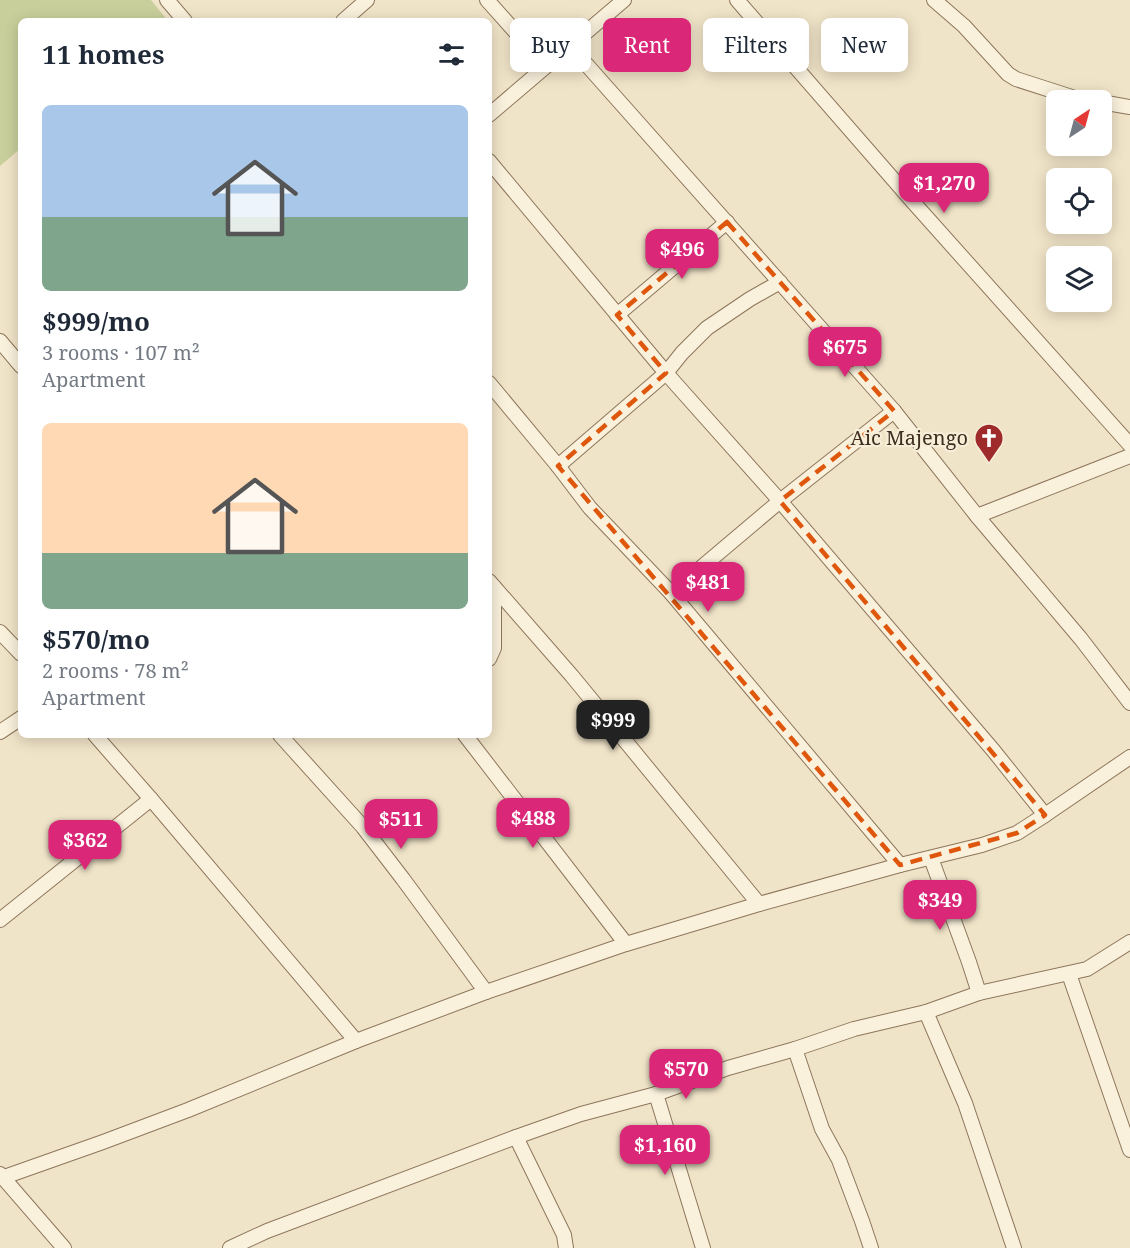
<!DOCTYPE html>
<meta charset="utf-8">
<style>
body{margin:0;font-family:"Noto Serif",serif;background:#f6f6f7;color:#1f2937;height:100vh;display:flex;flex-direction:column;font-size:22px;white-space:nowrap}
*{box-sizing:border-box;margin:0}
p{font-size:20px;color:#747a83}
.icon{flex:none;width:33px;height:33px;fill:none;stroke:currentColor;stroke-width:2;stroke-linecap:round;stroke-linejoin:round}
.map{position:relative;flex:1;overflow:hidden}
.panel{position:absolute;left:18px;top:18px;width:474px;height:720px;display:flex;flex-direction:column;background:#fff;border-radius:9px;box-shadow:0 3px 15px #0003}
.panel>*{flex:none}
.banner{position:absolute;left:510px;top:18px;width:530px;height:54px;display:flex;gap:12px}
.needle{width:39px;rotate:36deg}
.tools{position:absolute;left:1046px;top:90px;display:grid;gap:12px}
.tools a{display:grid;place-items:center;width:66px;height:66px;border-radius:9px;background:#fff;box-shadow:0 3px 15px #0003;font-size:30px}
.price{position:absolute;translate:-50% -51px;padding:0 14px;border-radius:12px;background:#db2777;color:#fff;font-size:20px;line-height:39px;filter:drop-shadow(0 2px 3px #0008)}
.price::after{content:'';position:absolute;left:50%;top:36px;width:18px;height:14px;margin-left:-9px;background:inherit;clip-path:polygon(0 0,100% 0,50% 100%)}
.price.on{background:#222;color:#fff}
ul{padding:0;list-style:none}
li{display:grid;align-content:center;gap:12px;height:318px;padding:0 24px}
li span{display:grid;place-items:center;height:186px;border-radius:9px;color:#555}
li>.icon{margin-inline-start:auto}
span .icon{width:108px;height:108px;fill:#fffc;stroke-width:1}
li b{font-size:26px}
h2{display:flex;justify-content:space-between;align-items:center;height:72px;padding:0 24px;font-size:26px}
.pill{padding:0 21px;border-radius:9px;background:#fff;box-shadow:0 3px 15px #0003;font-size:21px;line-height:54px}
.pill.on{background:#db2777;color:#fff}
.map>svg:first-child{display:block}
.green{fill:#c9cf9b}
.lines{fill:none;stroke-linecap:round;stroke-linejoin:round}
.minor-casing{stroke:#8d765c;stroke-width:16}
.minor{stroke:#faf1dc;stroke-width:14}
.marked{fill:none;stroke:#df570d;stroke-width:4.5;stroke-dasharray:12 8;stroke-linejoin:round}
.labels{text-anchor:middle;stroke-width:4.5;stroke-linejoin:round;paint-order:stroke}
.poi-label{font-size:20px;fill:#3d2e20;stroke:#f7eed8;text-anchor:end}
</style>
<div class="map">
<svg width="1130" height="1248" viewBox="0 0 1130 1248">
<rect width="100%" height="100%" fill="#f0e4c8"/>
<path class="green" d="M 0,0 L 151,0 L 168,21 L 21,21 L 21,148 L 0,166 Z"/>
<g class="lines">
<g class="minor-casing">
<g id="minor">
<path d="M 167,0 L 185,21"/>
<path d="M 487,0 L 546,66"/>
<path d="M 737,0 L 913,202 L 1130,445"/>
<path d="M 934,0 L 964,26 L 1008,74 L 1016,79 L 1078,99 L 1088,100"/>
<path d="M 343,21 L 367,0"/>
<path d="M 570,46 L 894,411 L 977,516 L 1081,639 L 1130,703"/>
<path d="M 1101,102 L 1130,107"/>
<path d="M 489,115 L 624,0"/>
<path d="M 489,161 L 666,373 L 780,501 L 993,750 L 1045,815"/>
<path d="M 617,315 L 727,222"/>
<path d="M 0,341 L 21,366"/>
<path d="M 489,383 L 558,466 L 590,508 L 671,593 L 900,865"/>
<path d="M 558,466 L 666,373 L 682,353 L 707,328 L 750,299 L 780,282"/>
<path d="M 977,516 L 1130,456"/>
<path d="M 489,581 L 572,676 L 759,904"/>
<path d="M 671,593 L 780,501 L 894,411"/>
<path d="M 0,632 L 21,654"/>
<path d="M 489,659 L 494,648 L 494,587"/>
<path d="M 0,732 L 21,718"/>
<path d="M 95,735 L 151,799 L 356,1041"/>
<path d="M 280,735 L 363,827 L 403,879 L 486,992"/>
<path d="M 465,735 L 626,944"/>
<path d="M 931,858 L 969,962 L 979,993"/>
<path d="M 0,920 L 151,799"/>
<path d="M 1069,974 L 1130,1150"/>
<path d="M 926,1012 L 965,1103 L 1014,1248"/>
<path d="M 795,1049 L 822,1129 L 839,1160 L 862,1221 L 871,1248"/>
<path d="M 656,1094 L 703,1248"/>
<path d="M 516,1137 L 564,1235 L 566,1248"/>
<path d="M 0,1174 L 64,1248"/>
<path d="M 4,1177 L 103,1142 L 188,1110 L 356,1041 L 486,992 L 626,944 L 759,904 L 900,865 L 982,845 L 1017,833 L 1045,815 L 1130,757"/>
<path d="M 230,1248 L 267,1231 L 516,1137 L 581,1114 L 656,1094 L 728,1068 L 795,1049 L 854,1029 L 926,1012 L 979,993 L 1087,969 L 1130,942"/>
</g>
</g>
<use href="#minor" class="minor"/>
</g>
<path class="marked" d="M 727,222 L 894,411 L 780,501 L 1045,815 L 1017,833 L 900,865 L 558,466 L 666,373 L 617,315 Z"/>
<defs>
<g id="church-pin" transform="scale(1.5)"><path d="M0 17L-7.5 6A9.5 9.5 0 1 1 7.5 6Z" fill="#9e2a2b" stroke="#f7eed8"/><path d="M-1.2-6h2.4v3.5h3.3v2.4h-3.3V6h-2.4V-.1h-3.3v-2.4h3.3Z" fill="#fff"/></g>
</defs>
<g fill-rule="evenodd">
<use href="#church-pin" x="989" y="438"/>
</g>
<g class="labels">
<g class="poi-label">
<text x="968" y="445">Aic Majengo</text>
</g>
</g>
</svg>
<div class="tools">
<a><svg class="needle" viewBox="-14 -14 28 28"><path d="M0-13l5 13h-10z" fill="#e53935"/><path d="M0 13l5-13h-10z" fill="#747a83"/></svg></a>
<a><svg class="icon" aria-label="locate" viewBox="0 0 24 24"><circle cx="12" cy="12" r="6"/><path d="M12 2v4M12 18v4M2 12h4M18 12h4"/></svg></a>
<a><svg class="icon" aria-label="layers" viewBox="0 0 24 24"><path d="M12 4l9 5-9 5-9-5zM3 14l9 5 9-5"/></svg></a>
</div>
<b class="price" style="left:944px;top:214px">$1,270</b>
<b class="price" style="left:682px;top:280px">$496</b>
<b class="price" style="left:845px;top:378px">$675</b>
<b class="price" style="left:708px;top:613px">$481</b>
<b class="price on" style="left:613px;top:751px">$999</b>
<b class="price" style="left:533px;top:849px">$488</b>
<b class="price" style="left:401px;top:850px">$511</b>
<b class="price" style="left:85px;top:871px">$362</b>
<b class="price" style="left:940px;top:931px">$349</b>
<b class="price" style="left:686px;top:1100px">$570</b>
<b class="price" style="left:665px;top:1176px">$1,160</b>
<div class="banner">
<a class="pill">Buy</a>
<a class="pill on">Rent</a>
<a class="pill">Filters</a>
<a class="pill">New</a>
</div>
<section class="panel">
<h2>11 homes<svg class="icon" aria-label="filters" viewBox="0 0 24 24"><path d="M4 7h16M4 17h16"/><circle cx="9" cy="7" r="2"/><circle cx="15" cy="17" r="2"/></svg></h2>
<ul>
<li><span style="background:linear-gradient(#a9c7e8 60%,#7fa58c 0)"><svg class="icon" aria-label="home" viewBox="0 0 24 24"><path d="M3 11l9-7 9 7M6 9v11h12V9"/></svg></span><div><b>$999/mo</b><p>3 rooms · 107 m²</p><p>Apartment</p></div></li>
<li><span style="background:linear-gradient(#ffd9b3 70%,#7fa58c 0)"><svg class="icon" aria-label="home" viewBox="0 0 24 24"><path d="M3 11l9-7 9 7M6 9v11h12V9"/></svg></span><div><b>$570/mo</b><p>2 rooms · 78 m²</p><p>Apartment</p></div></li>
</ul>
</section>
</div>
